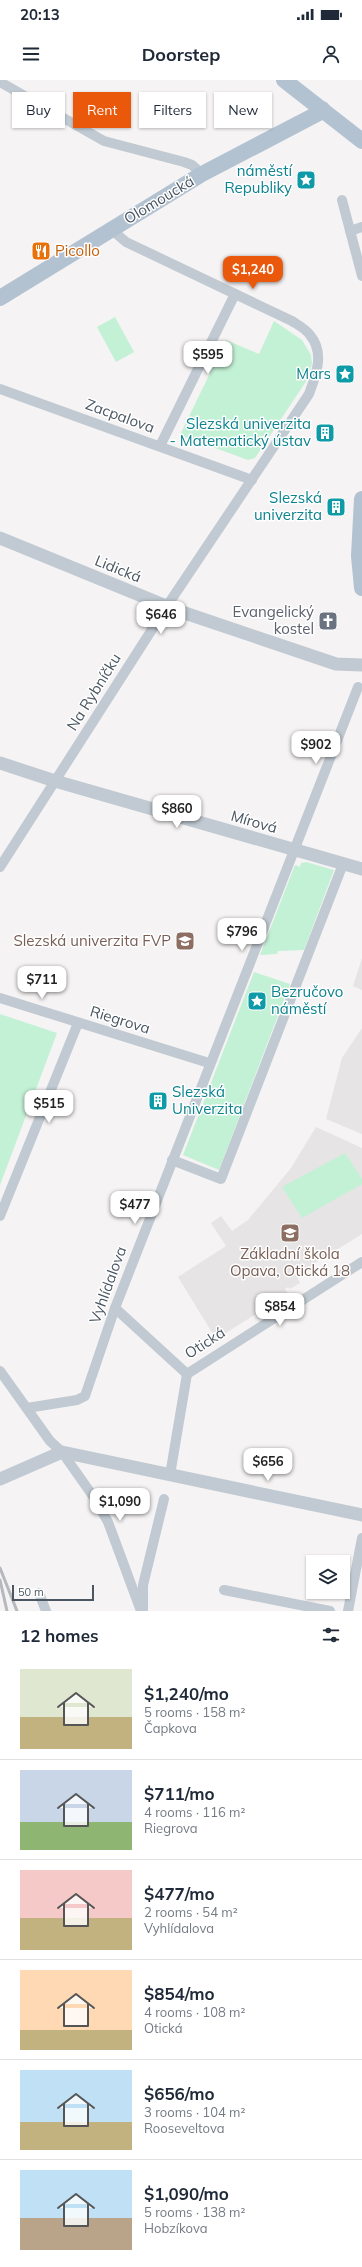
<!DOCTYPE html>
<meta charset="utf-8">
<style>
body{margin:0;font-family:Mulish,sans-serif;background:#f6f6f7;color:#1f2937;height:100vh;display:flex;flex-direction:column;font-size:15px;white-space:nowrap}
*{box-sizing:border-box;margin:0}
p{font-size:13px;color:#747a83}
.icon{flex:none;width:22px;height:22px;fill:none;stroke:currentColor;stroke-width:2;stroke-linecap:round;stroke-linejoin:round}
.map{position:relative;height:1531px;overflow:hidden}
.side{display:flex;flex-direction:column;background:#fff;flex:1}
.side>*{flex:none}
.guide{position:absolute;left:12px;top:12px;width:338px;height:36px;display:flex;gap:8px}
.controls{position:absolute;left:306px;top:1475px;display:grid;gap:8px}
.controls a{display:grid;place-items:center;width:44px;height:44px;border-radius:0px;background:#fff;box-shadow:0 1px 3px #0004;font-size:20px}
.scale{position:absolute;left:12px;bottom:10px;width:82px;box-sizing:border-box;padding-left:4px;border:2px solid #4a5661;border-top:0;font-size:11px;line-height:14px;white-space:nowrap;color:#4a5661;-webkit-text-stroke:3px #fff;paint-order:stroke}
.price{position:absolute;translate:-50% -34px;padding:0 9px;border-radius:8px;background:#fff;color:#222;font-size:13px;line-height:26px;filter:drop-shadow(0 1px 2px #0008)}
.price::after{content:'';position:absolute;left:50%;top:24px;width:12px;height:9px;margin-left:-6px;background:inherit;clip-path:polygon(0 0,100% 0,50% 100%)}
.price.current{background:#ea580c;color:#fff}
ul{padding:0;list-style:none}
li{display:flex;align-items:center;gap:12px;height:100px;padding:0 20px}
li+li{border-top:1px solid #e0e1e3}
li span{display:grid;place-items:center;flex:none;width:112px;height:80px;border-radius:0px;color:#555}
li>.icon{margin-inline-start:auto}
span .icon{width:48px;height:48px;fill:#fffc;stroke-width:1}
li b{font-size:17px}
h2{display:flex;justify-content:space-between;align-items:center;height:48px;padding:0 20px;font-size:17px}
.chip{padding:0 14px;border-radius:0px;background:#fff;box-shadow:0 1px 3px #0004;font-size:14px;line-height:36px}
.chip.current{background:#ea580c;color:#fff}
.status{display:flex;justify-content:space-between;align-items:center;height:28px;padding:0 20px;background:#fff;direction:ltr}
.status svg{height:11px;fill:currentColor}
header{display:flex;justify-content:space-between;align-items:center;height:52px;padding:0 20px;background:#fff;font-size:18px;font-weight:700}
.map>svg:first-child{display:block}
.education{fill:#e6e4e5}
.green{fill:#c3f1d5}
.lines{fill:none;stroke-linecap:round;stroke-linejoin:round}
.minor{stroke:#c1cad2;stroke-width:10}
.tertiary{stroke:#c1cad2;stroke-width:13}
.primary{stroke:#b3c2d1;stroke-width:16}
.rail{stroke:#b5b8bd;stroke-width:3}
.labels{text-anchor:middle;stroke-width:3;stroke-linejoin:round;paint-order:stroke}
.culture-label{font-size:15px;fill:#0d838f;stroke:#fff;text-anchor:end}
.street-label{font-size:15px;fill:#4a5661;stroke:#fff}
.food-label{font-size:15px;fill:#c56008;stroke:#fff;text-anchor:start}
.worship-label{font-size:15px;fill:#5b616d;stroke:#fff;text-anchor:end}
.education-label{font-size:15px;fill:#785e54;stroke:#fff;text-anchor:end}
</style>
<div class="status"><b>20:13</b><svg viewBox="0 0 49 12"><path d="M0 12V9h3v3zM5 12V6h3v6zM10 12V3h3v9zM15 12V0h3v12zM26 1h20v11H26zM47 4h2v5h-2z"/></svg></div>
<header><svg class="icon" aria-label="menu" viewBox="0 0 24 24"><path d="M4 6h16M4 12h16M4 18h16"/></svg>Doorstep<svg class="icon" aria-label="person" viewBox="0 0 24 24"><circle cx="12" cy="8" r="4"/><path d="M4 21q1-7 8-7t8 7"/></svg></header>
<div class="map">
<svg width="362" height="1531" viewBox="0 0 362 1531">
<rect width="100%" height="100%" fill="#f5f3f3"/>
<g class="education">
<path d="M 362,878 L 362,910 L 353,906 Z"/>
<path d="M 362,948 L 362,1054 L 326,1039 L 342,978 Z"/>
<path d="M 316,1047 L 362,1068 L 362,1154 L 296,1195 L 300,1203 L 290,1209 L 288,1207 L 285,1209 L 288,1214 L 216,1259 L 178,1197 L 226,1166 L 211,1143 L 221,1136 L 232,1151 L 248,1140 L 291,1088 Z"/>
</g>
<g class="green">
<path d="M 115,237 L 134,272 L 116,282 L 97,247 Z"/>
<path d="M 274,241 L 302,260 L 311,275 L 312,284 L 307,300 L 255,378 L 248,380 L 180,355 L 226,260 L 259,274 Z"/>
<path d="M 306,782 L 334,790 L 304,870 L 278,871 L 277,874 L 260,875 L 295,785 L 300,787 L 301,783 Z"/>
<path d="M 254,892 L 290,904 L 219,1090 L 183,1075 Z"/>
<path d="M 0,934 L 57,953 L 0,1105 Z"/>
<path d="M 345,1073 L 362,1099 L 362,1104 L 302,1138 L 282,1107 Z"/>
</g>
<g class="lines">
<g class="minor">
<path d="M 0,2 L 104,61 L 184,82 L 192,85 L 202,94"/>
<path d="M 342,120 L 362,196"/>
<path d="M 350,151 L 362,147"/>
<path d="M 0,309 L 252,400"/>
<path d="M 160,366 L 235,214"/>
<path d="M 0,787 L 167,526 L 309,314 C 316,295 325,273 310,255 C 306,249 298,245 292,241 L 126,162 L 112,150"/>
<path d="M 0,918 L 209,983"/>
<path d="M 172,1080 L 221,1099 L 343,784"/>
<path d="M 0,1136 L 78,943"/>
<path d="M 115,1228 L 187,1294 L 170,1395"/>
<path d="M 0,1291 L 50,1361 L 62,1372 L 95,1419 L 108,1442 L 141,1531"/>
<path d="M 187,1294 L 362,1182"/>
<path d="M 27,1328 L 77,1320 L 85,1316 L 115,1228 L 358,607"/>
<path d="M 224,1510 L 330,1531"/>
<path d="M 39,1513 L 46,1531"/>
<path d="M 143,1529 L 143,1505 L 164,1419"/>
<path d="M 348,1531 L 362,1458"/>
</g>
<g class="tertiary">
<path d="M 0,458 L 176,530 L 336,584 L 362,585"/>
<path d="M 0,683 L 55,701 L 362,789"/>
<path d="M 0,1399 L 62,1372 L 362,1435"/>
</g>
<g class="primary">
<path d="M 284,0 L 362,61"/>
<path d="M 0,218 L 202,94 L 317,34 L 322,29"/>
<path d="M 362,419 L 359,476 L 362,508"/>
</g>
<g class="rail">
<path d="M 0,1488 L 17,1531"/>
<path d="M 0,1500 L 7,1531"/>
</g>
</g>
<defs>
<g id="sight-square" transform="scale(1)"><rect x="-9" y="-9" width="18" height="18" rx="4" fill="#0f9aa8" stroke="#fff"/><path d="M0-6L1.8-2.2L6-1.7L2.9 1.2L3.7 5.4L0 3.3L-3.7 5.4L-2.9 1.2L-6-1.7L-1.8-2.2Z" fill="#fff"/></g>
<g id="restaurant-square" transform="scale(1)"><rect x="-9" y="-9" width="18" height="18" rx="4" fill="#e8710a" stroke="#fff"/><path d="M-5-6h1v4h1v-4h1v4h1v-4h1v5L-1.5 .5V6h-2V.5L-5-1ZM5-6V6H3V1.5H1.5Q1.5-4 5-6Z" fill="#fff"/></g>
<g id="building-square" transform="scale(1)"><rect x="-9" y="-9" width="18" height="18" rx="4" fill="#0f9aa8" stroke="#fff"/><path d="M-4-6H4V6H1V3H-1V6H-4ZM-2.5-4.3h1.7v1.8h-1.7ZM.8-4.3h1.7v1.8H.8ZM-2.5-1h1.7V.8h-1.7ZM.8-1h1.7V.8H.8Z" fill="#fff"/></g>
<g id="church-square" transform="scale(1)"><rect x="-9" y="-9" width="18" height="18" rx="4" fill="#6b7280" stroke="#fff"/><path d="M-1.2-6h2.4v3.5h3.3v2.4h-3.3V6h-2.4V-.1h-3.3v-2.4h3.3Z" fill="#fff"/></g>
<g id="university-square" transform="scale(1)"><rect x="-9" y="-9" width="18" height="18" rx="4" fill="#8d6e63" stroke="#fff"/><path d="M0-5L7-2L0 1L-7-2ZM-4 1L0 2.5L4 1V4Q0 6-4 4Z" fill="#fff"/></g>
<g id="school-square" transform="scale(1)"><rect x="-9" y="-9" width="18" height="18" rx="4" fill="#8d6e63" stroke="#fff"/><path d="M0-5L7-2L0 1L-7-2ZM-4 1L0 2.5L4 1V4Q0 6-4 4Z" fill="#fff"/></g>
</defs>
<g fill-rule="evenodd">
<use href="#sight-square" x="306" y="100"/>
<use href="#restaurant-square" x="41" y="171"/>
<use href="#sight-square" x="345" y="294"/>
<use href="#building-square" x="325" y="353"/>
<use href="#building-square" x="336" y="427"/>
<use href="#church-square" x="328" y="541"/>
<use href="#university-square" x="185" y="861"/>
<use href="#sight-square" x="257" y="921"/>
<use href="#building-square" x="158" y="1021"/>
<use href="#school-square" x="290" y="1153"/>
</g>
<g class="labels">
<g class="culture-label">
<text x="292" y="96">náměstí<tspan x="292" dy="17">Republiky</tspan></text>
<text x="331" y="299">Mars</text>
<text x="311" y="349">Slezská univerzita<tspan x="311" dy="17">- Matematický ústav</tspan></text>
<text x="322" y="423">Slezská<tspan x="322" dy="17">univerzita</tspan></text>
<text x="271" y="917" text-anchor="start">Bezručovo<tspan x="271" dy="17">náměstí</tspan></text>
<text x="172" y="1017" text-anchor="start">Slezská<tspan x="172" dy="17">Univerzita</tspan></text>
</g>
<g class="street-label">
<text transform="translate(159 120) rotate(-31)" y="5">Olomoucká</text>
<text transform="translate(120 336) rotate(20)" y="5">Zacpalova</text>
<text transform="translate(118 489) rotate(22)" y="5">Lidická</text>
<text transform="translate(94 612) rotate(-58)" y="5">Na Rybníčku</text>
<text transform="translate(254 742) rotate(16)" y="5">Mírová</text>
<text transform="translate(120 940) rotate(17)" y="5">Riegrova</text>
<text transform="translate(108 1205) rotate(-70)" y="5">Vyhlídalova</text>
<text transform="translate(205 1263) rotate(-33)" y="5">Otická</text>
</g>
<g class="food-label">
<text x="55" y="176">Picollo</text>
</g>
<g class="worship-label">
<text x="314" y="537">Evangelický<tspan x="314" dy="17">kostel</tspan></text>
</g>
<g class="education-label">
<text x="171" y="866">Slezská univerzita FVP</text>
<text x="290" y="1179" text-anchor="middle">Základní škola<tspan x="290" dy="17">Opava, Otická 18</tspan></text>
</g>
</g>
</svg>
<div class="controls">
<a><svg class="icon" aria-label="layers" viewBox="0 0 24 24"><path d="M12 4l9 5-9 5-9-5zM3 14l9 5 9-5"/></svg></a>
</div>
<div class="scale">50 m</div>
<b class="price current" style="left:253px;top:210px">$1,240</b>
<b class="price" style="left:208px;top:295px">$595</b>
<b class="price" style="left:161px;top:555px">$646</b>
<b class="price" style="left:316px;top:685px">$902</b>
<b class="price" style="left:177px;top:749px">$860</b>
<b class="price" style="left:242px;top:872px">$796</b>
<b class="price" style="left:42px;top:920px">$711</b>
<b class="price" style="left:49px;top:1044px">$515</b>
<b class="price" style="left:135px;top:1145px">$477</b>
<b class="price" style="left:280px;top:1247px">$854</b>
<b class="price" style="left:268px;top:1402px">$656</b>
<b class="price" style="left:120px;top:1442px">$1,090</b>
<div class="guide">
<a class="chip">Buy</a>
<a class="chip current">Rent</a>
<a class="chip">Filters</a>
<a class="chip">New</a>
</div>
</div>
<section class="side">
<h2>12 homes<svg class="icon" aria-label="filters" viewBox="0 0 24 24"><path d="M4 7h16M4 17h16"/><circle cx="9" cy="7" r="2"/><circle cx="15" cy="17" r="2"/></svg></h2>
<ul>
<li><span style="background:linear-gradient(#dfe7d0 60%,#c2b280 0)"><svg class="icon" aria-label="home" viewBox="0 0 24 24"><path d="M3 11l9-7 9 7M6 9v11h12V9"/></svg></span><div><b>$1,240/mo</b><p>5 rooms · 158 m²</p><p>Čapkova</p></div></li>
<li><span style="background:linear-gradient(#c9d6e8 65%,#8fb573 0)"><svg class="icon" aria-label="home" viewBox="0 0 24 24"><path d="M3 11l9-7 9 7M6 9v11h12V9"/></svg></span><div><b>$711/mo</b><p>4 rooms · 116 m²</p><p>Riegrova</p></div></li>
<li><span style="background:linear-gradient(#f6c9c9 60%,#c2b280 0)"><svg class="icon" aria-label="home" viewBox="0 0 24 24"><path d="M3 11l9-7 9 7M6 9v11h12V9"/></svg></span><div><b>$477/mo</b><p>2 rooms · 54 m²</p><p>Vyhlídalova</p></div></li>
<li><span style="background:linear-gradient(#ffd9b3 75%,#c2b280 0)"><svg class="icon" aria-label="home" viewBox="0 0 24 24"><path d="M3 11l9-7 9 7M6 9v11h12V9"/></svg></span><div><b>$854/mo</b><p>4 rooms · 108 m²</p><p>Otická</p></div></li>
<li><span style="background:linear-gradient(#bfe0f5 65%,#c2b280 0)"><svg class="icon" aria-label="home" viewBox="0 0 24 24"><path d="M3 11l9-7 9 7M6 9v11h12V9"/></svg></span><div><b>$656/mo</b><p>3 rooms · 104 m²</p><p>Rooseveltova</p></div></li>
<li><span style="background:linear-gradient(#bfe0f5 60%,#b9a48a 0)"><svg class="icon" aria-label="home" viewBox="0 0 24 24"><path d="M3 11l9-7 9 7M6 9v11h12V9"/></svg></span><div><b>$1,090/mo</b><p>5 rooms · 138 m²</p><p>Hobzíkova</p></div></li>
</ul>
</section>
